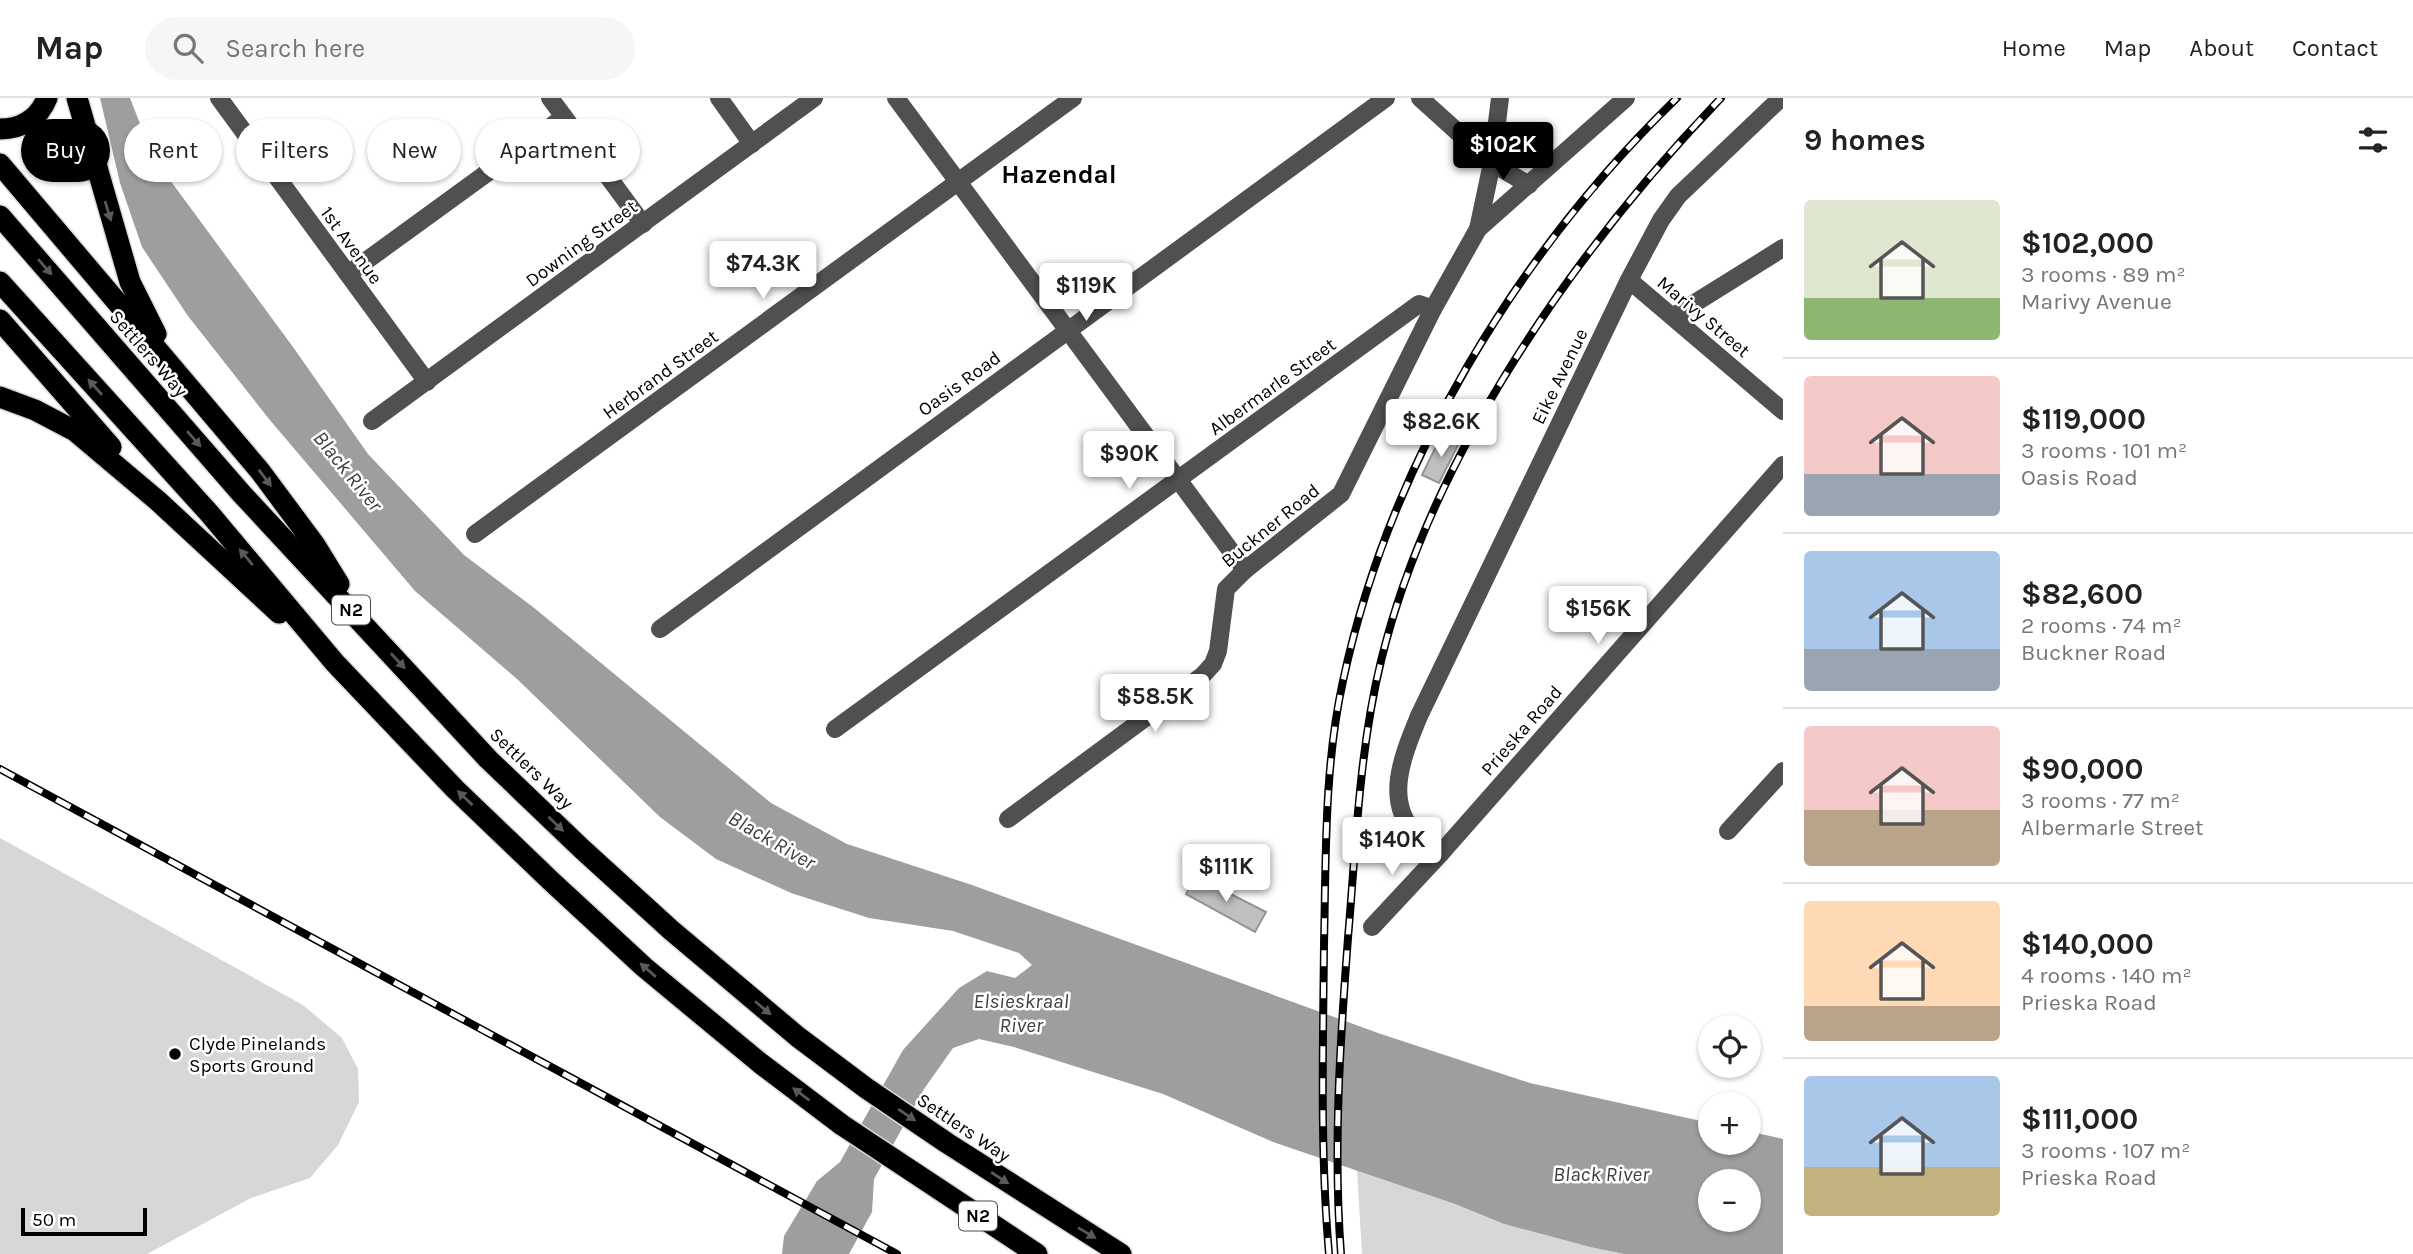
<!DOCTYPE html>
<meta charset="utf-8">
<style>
body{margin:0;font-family:Karla,sans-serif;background:#f6f6f6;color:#222;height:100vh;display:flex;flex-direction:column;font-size:26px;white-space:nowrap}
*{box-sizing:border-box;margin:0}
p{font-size:23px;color:#767676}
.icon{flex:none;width:38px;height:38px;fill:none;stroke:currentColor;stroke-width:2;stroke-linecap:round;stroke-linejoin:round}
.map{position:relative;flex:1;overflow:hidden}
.side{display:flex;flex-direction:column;background:#fff;width:630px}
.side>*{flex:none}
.banner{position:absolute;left:21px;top:21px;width:665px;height:63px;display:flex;gap:14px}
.fabs{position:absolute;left:1698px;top:917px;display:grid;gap:14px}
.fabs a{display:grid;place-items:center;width:63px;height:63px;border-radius:50%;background:#fff;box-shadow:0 2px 5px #0004;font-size:35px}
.scale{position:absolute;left:21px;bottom:18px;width:126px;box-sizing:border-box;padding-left:7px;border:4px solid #000;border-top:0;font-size:19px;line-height:24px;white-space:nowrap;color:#000;-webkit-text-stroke:5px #fff;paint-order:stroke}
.price{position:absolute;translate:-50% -60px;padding:0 16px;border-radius:7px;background:#fff;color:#222;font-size:23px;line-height:46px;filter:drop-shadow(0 2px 4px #0008)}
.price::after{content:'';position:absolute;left:50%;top:42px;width:21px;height:16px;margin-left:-10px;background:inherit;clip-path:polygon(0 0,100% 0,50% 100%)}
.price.on{background:#000;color:#fff}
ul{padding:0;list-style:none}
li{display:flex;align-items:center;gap:21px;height:175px;padding:0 21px}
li+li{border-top:2px solid #e0e0e0}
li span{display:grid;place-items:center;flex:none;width:196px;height:140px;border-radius:7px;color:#555}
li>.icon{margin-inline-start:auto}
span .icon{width:84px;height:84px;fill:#fffc;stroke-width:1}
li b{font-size:30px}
h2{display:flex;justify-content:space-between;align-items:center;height:84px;padding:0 21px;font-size:30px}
.tag{padding:0 24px;border-radius:32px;background:#fff;box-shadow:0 2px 5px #0004;font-size:24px;line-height:63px}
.tag.on{background:#000;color:#fff}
header{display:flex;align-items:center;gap:42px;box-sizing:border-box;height:98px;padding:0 35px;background:#fff;border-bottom:2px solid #e0e0e0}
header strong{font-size:33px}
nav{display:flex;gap:38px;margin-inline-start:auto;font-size:24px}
.search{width:490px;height:63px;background:#f6f6f6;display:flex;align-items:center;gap:18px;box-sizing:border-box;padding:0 24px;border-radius:38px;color:#767676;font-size:26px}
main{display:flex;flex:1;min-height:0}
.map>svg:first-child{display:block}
.green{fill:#d7d7d7}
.water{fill:#9e9e9e;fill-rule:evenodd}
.building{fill:#c0c0c0;stroke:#949494;stroke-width:2}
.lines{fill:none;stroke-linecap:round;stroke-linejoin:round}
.highway-casing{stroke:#dbdbdb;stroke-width:24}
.minor{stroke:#505050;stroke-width:18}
.highway{stroke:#000;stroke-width:21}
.rail-casing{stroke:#000;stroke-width:8}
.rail{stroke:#fff;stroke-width:5;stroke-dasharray:16;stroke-linecap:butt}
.oneway{fill:#595959}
.poi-dot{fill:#000;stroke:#fff;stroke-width:2.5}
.labels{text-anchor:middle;stroke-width:5;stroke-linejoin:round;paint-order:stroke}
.shield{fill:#fff;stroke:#4c4c4c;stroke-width:2}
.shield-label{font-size:18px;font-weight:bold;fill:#000}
.street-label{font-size:19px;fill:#000;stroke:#fff}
.poi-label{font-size:19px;fill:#000;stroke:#fff;text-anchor:start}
.water-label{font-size:21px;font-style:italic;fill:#3f3f3f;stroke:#fff}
.district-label{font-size:26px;font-weight:bold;fill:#000;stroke:#fff}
</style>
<header>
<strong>Map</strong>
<div class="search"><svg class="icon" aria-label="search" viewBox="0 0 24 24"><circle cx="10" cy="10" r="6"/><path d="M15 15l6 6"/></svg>Search here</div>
<nav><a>Home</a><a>Map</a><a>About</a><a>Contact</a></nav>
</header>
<main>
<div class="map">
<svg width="1783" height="1156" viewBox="0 0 1783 1156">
<rect width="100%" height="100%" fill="#fff"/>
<g class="green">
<path d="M 0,740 L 303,907 L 342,940 L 358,971 L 359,1004 L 338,1047 L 310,1080 L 251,1100 L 147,1156 L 0,1156 Z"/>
<path d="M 1357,1072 L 1455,1106 L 1504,1126 L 1590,1149 L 1624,1156 L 1362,1156 Z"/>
</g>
<path class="water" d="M 100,0 L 130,0 L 153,59 L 293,249 L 368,356 L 464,457 L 533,509 L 771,705 L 847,746 L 972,787 L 1378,935 L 1530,985 L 1710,1025 L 1710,1045 L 1748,1045 L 1748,1033 L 1783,1041 L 1783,1156 L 1624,1156 L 1590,1149 L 1504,1126 L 1455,1106 L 1273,1044 L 1163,996 L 1014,949 L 979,941 L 953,950 L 924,991 L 874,1081 L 872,1114 L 849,1156 L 782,1156 L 784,1138 L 817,1083 L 840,1064 L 903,952 L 959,890 L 987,873 L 1015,880 L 1032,867 L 1019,855 L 953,833 L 869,820 L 791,795 L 716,761 L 660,719 L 517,581 L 415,493 L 269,321 L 188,218 L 142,149 L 120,85 ZM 1710,1083 L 1748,1083 L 1748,1122 L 1710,1122 Z"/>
<g class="building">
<path d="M 1442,336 L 1459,345 L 1439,385 L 1422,377 Z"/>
<path d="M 1195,778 L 1266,814 L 1255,834 L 1186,796 Z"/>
</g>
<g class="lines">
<g class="highway-casing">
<g id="highway">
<path d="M 77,0 L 130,184 L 156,236"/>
<path d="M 0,31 C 22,31 39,20 47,0"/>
<path d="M 0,66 L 260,373 L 315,447 L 339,486"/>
<path d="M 0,118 L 241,395 L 488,661 L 582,751 L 671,832 L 798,939 L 866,990 L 947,1045 L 1121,1156"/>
<path d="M 0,184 L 209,415 L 335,565 L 455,691 L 551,783 L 644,869 L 760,965 L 842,1027 L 1037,1156"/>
<path d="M 0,222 L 111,349"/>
<path d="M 0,299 L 35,312 L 75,333 L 158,403 L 279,515"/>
</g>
</g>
<g class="minor">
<path d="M 219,0 L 427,284"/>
<path d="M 550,0 L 643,126"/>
<path d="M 719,0 L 752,46"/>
<path d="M 896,0 L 1245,472"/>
<path d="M 1420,0 L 1492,65 L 1529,87"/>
<path d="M 1478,131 L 1492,65 L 1500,0"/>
<path d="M 348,176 L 564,19"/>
<path d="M 1629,182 L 1783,313"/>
<path d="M 1674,218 L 1783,150"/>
<path d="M 372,323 L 814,0"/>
<path d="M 475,436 L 1073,0"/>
<path d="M 660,531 L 1386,0"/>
<path d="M 835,631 L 1419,206 L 1433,211"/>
<path d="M 1008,721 L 1202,578 L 1213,566 L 1218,553 L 1226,491 L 1245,472 L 1341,396 L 1433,211 L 1478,131 L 1626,0"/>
<path d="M 1728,733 L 1783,673"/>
<path d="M 1441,755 C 1433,748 1422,742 1415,735 C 1383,702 1404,655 1419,618 L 1629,182 L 1661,122 L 1678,98 L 1781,0"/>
<path d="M 1372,829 L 1441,755 L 1783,367"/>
</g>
<use href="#highway" class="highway"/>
<g class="rail-casing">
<g id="rail">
<path d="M 0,671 L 897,1156"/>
<path d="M 1329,1156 C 1320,1053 1323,950 1324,847 C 1326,760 1324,669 1343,583 C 1389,366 1518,154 1677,0"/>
<path d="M 1341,1156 C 1333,1051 1340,945 1348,840 C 1356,747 1359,653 1381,563 C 1431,357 1576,151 1721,0"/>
</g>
</g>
<use href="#rail" class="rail"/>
</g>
<defs><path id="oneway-solid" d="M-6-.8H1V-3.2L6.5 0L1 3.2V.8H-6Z" transform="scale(1.75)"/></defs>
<g class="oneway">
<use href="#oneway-solid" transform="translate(108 113) rotate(73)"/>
<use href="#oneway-solid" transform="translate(45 169) rotate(49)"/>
<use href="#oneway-solid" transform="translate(95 289) rotate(-132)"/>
<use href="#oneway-solid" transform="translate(194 341) rotate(49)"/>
<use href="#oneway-solid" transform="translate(265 380) rotate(53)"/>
<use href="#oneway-solid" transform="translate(246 459) rotate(-130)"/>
<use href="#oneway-solid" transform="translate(398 563) rotate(47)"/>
<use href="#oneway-solid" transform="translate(465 700) rotate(-136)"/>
<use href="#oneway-solid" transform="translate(556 726) rotate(44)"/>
<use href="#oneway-solid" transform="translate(648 872) rotate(-139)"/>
<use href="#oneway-solid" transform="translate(763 910) rotate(40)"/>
<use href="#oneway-solid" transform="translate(801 996) rotate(-143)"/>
<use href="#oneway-solid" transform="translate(907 1017) rotate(34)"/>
<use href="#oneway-solid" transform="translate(1000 1080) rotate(33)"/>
<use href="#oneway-solid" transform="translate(1087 1135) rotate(31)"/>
</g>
<circle class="poi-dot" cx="175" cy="956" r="7"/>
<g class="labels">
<g class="shield">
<rect x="332" y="497.5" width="38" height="29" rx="5"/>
<rect x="959" y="1103.5" width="38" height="29" rx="5"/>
</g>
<g class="shield-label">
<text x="351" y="518">N2</text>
<text x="978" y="1124">N2</text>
</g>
<g class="street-label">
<text transform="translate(581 145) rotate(-36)" y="7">Downing Street</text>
<text transform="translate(352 147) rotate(54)" y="7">1st Avenue</text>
<text transform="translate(1704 218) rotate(40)" y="7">Marivy Street</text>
<text transform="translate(149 255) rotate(49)" y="7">Settlers Way</text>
<text transform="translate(660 276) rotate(-36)" y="7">Herbrand Street</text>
<text transform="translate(1559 278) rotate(-64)" y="7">Eike Avenue</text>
<text transform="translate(959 285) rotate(-36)" y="7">Oasis Road</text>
<text transform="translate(1272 288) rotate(-36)" y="7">Albermarle Street</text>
<text transform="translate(1270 427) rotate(-39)" y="7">Buckner Road</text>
<text transform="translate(1521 632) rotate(-49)" y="7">Prieska Road</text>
<text transform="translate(532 670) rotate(44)" y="7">Settlers Way</text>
<text transform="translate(964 1029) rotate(34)" y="7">Settlers Way</text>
</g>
<g class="poi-label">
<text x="189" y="952">Clyde Pinelands<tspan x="189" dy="22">Sports Ground</tspan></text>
</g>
<g class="water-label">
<text transform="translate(348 373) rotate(51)" y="7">Black River</text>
<text transform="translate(772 742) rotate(30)" y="7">Black River</text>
<text x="1021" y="910">Elsieskraal<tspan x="1021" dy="24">River</tspan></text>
<text x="1601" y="1083">Black River</text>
</g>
<g class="district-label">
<text x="1059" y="85">Hazendal</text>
</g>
</g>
</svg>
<div class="fabs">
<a><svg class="icon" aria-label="locate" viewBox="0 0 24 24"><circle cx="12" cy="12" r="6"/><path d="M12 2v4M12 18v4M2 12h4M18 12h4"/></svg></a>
<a>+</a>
<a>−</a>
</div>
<div class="scale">50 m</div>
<b class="price on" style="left:1503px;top:84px">$102K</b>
<b class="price" style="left:763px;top:203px">$74.3K</b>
<b class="price" style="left:1086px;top:225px">$119K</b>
<b class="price" style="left:1441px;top:361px">$82.6K</b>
<b class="price" style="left:1129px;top:393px">$90K</b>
<b class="price" style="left:1598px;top:548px">$156K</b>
<b class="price" style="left:1155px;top:636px">$58.5K</b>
<b class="price" style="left:1392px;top:779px">$140K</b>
<b class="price" style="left:1226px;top:806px">$111K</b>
<div class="banner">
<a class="tag on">Buy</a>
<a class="tag">Rent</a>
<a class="tag">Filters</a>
<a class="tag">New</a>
<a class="tag">Apartment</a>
</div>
</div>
<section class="side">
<h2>9 homes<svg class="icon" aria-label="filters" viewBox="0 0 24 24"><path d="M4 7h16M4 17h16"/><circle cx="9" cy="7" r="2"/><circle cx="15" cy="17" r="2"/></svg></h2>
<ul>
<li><span style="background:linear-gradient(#dfe7d0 70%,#8fb573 0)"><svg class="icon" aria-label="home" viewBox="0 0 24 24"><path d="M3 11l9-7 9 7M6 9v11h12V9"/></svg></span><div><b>$102,000</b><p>3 rooms · 89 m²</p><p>Marivy Avenue</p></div></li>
<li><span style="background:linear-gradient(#f6c9c9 70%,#9aa5b1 0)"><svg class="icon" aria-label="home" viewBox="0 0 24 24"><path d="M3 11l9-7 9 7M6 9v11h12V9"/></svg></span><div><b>$119,000</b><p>3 rooms · 101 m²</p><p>Oasis Road</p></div></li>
<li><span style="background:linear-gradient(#a9c7e8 70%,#9aa5b1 0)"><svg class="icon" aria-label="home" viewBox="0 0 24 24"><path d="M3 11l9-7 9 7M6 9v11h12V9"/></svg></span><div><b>$82,600</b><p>2 rooms · 74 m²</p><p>Buckner Road</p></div></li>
<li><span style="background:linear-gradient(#f6c9c9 60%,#b9a48a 0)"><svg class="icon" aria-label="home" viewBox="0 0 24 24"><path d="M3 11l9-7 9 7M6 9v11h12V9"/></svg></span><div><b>$90,000</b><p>3 rooms · 77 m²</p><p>Albermarle Street</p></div></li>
<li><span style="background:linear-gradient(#ffd9b3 75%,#b9a48a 0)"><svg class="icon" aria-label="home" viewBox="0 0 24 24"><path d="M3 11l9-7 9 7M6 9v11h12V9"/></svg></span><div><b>$140,000</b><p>4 rooms · 140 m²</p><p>Prieska Road</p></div></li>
<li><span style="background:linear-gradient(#a9c7e8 65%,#c2b280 0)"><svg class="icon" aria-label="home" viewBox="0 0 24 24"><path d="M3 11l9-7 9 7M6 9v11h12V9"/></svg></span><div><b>$111,000</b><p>3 rooms · 107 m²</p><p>Prieska Road</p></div></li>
</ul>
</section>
</main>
